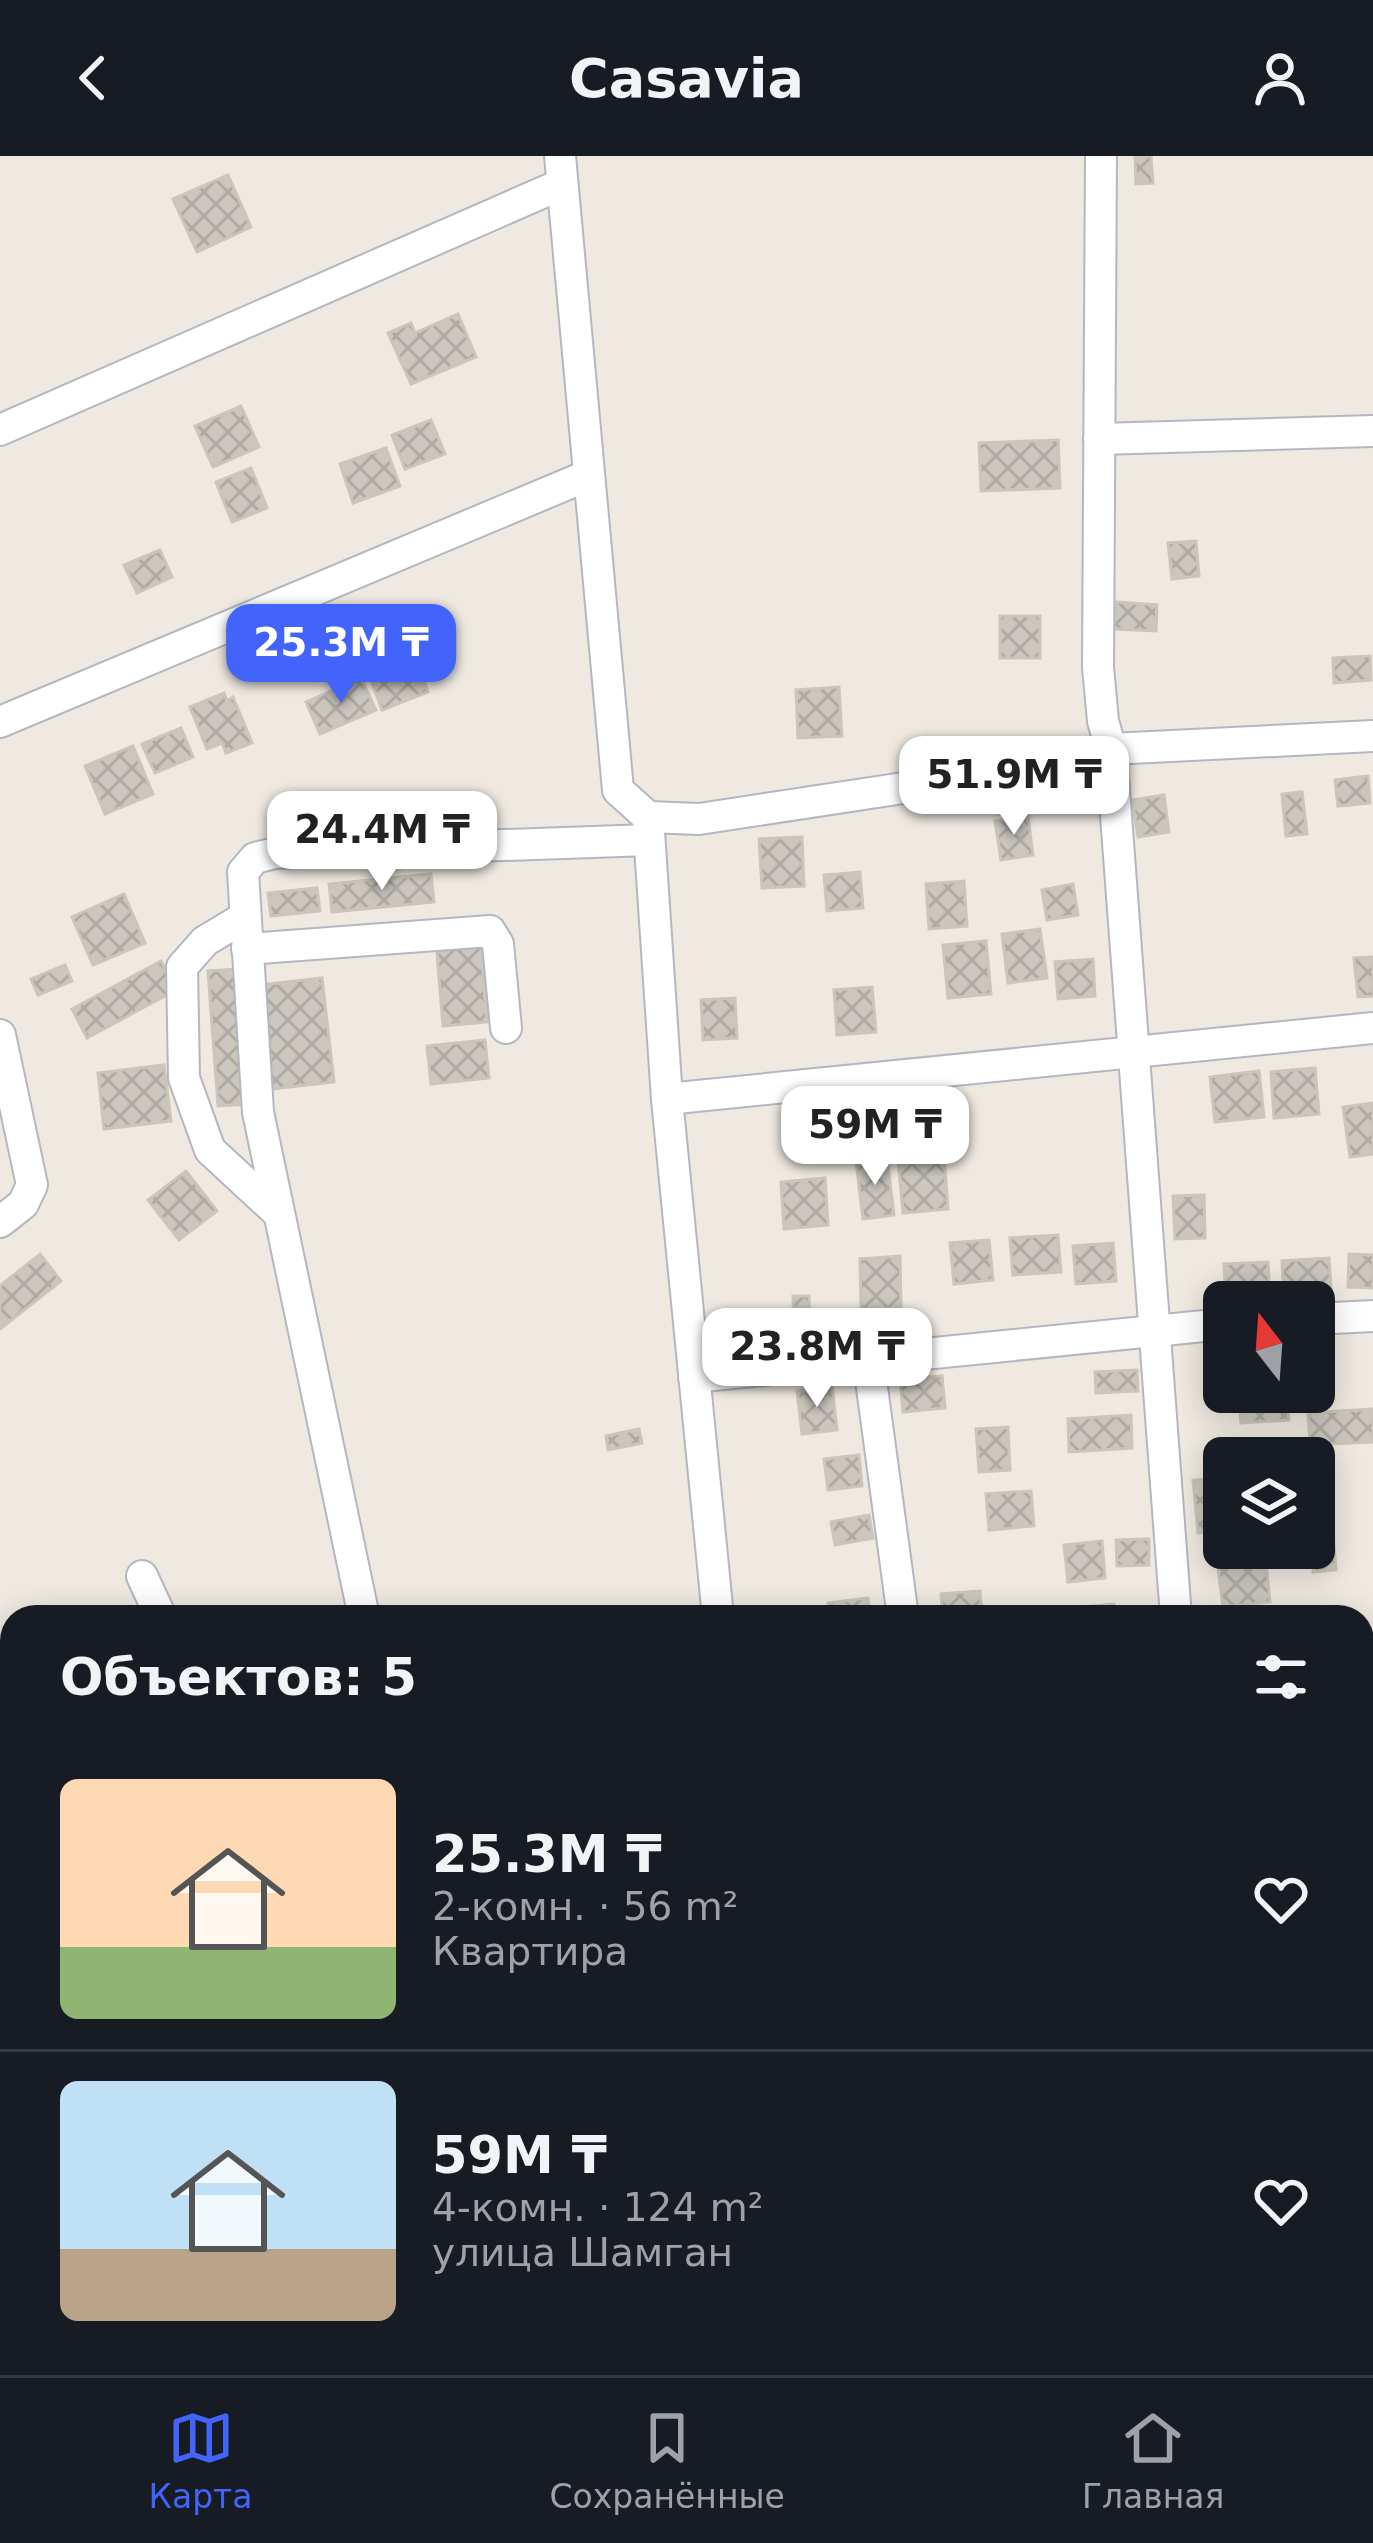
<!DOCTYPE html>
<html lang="ru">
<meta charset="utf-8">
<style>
body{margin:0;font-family:"DejaVu Sans",sans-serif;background:#242831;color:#f1f3f6;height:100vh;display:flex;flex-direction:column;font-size:45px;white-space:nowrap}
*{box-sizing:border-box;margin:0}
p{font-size:39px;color:#9ea1a6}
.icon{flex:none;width:66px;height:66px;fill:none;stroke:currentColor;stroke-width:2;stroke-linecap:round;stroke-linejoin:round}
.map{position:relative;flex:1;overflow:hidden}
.sheet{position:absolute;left:0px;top:1449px;width:1374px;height:771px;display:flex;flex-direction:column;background:#171b24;border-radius:36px 36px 0 0;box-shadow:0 6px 30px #0003}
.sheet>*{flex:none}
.needle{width:78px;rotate:343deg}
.buttons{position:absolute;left:1203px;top:1125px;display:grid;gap:24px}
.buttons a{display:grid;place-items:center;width:132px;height:132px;border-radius:18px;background:#171b24;box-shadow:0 6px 30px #0003;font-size:60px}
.price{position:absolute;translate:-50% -102px;padding:0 27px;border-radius:24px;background:#fff;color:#222;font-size:39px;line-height:78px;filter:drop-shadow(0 3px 6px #0008)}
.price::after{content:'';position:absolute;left:50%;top:72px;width:36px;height:27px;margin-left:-18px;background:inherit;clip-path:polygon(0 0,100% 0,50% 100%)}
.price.current{background:#4264fb;color:#fff}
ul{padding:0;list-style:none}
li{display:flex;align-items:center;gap:36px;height:300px;padding:0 60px}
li+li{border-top:3px solid #363941}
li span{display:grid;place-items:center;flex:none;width:336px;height:240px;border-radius:18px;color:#555}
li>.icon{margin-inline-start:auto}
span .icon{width:144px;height:144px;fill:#fffc;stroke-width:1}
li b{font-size:51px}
h2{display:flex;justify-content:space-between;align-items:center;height:144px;padding:0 60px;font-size:51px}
header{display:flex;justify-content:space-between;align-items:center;height:156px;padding:0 60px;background:#171b24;font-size:54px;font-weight:700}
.tabs{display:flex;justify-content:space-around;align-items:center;height:168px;border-top:3px solid #363941;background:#171b24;font-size:33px;color:#9ea1a6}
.tabs a{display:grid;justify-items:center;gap:6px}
.tabs .current{color:#4264fb}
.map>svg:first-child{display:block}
.cemetery{fill:url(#cemetery-stones)}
.building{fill:url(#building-cross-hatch);stroke:#cbc5ba;stroke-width:3}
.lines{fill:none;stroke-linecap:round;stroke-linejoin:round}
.minor-casing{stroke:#b4b7c1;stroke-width:34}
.major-casing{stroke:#c9c9c9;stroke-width:40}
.minor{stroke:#fff;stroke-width:30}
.major{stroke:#f2d163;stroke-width:36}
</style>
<header><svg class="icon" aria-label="back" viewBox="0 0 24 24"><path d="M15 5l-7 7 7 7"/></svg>Casavia<svg class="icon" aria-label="person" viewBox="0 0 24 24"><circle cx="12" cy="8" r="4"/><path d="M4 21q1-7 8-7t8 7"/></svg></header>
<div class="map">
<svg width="1373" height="2219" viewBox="0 0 1373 2219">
<defs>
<pattern id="cemetery-stones" width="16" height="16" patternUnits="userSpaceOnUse" patternTransform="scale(3)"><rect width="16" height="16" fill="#c8d9b8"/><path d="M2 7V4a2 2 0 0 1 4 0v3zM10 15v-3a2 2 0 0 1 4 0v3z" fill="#acbb9e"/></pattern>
<pattern id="building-cross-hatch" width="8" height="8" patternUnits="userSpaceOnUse" patternTransform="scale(3)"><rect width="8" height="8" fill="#cbc7bf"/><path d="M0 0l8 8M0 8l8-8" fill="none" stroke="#afaba4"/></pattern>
</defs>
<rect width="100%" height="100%" fill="#efe9e1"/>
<path class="cemetery" d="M 1373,1536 L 1373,2128 L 1362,2126 L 1362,1540 Z"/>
<g class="building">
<path d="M 1135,0 L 1151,0 L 1153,27 L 1136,28 Z"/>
<path d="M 228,19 L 251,71 L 197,96 L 173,43 Z"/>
<path d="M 458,158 L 476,201 L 411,228 L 388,177 L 411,167 L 415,177 Z"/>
<path d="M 241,250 L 259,291 L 213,311 L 195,270 Z"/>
<path d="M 431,264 L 445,298 L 405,313 L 392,279 Z"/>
<path d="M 1058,284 L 1060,332 L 981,335 L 979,287 Z"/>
<path d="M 386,292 L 400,330 L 353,347 L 340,308 Z"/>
<path d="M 251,312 L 267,352 L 232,366 L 216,326 Z"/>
<path d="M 1196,385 L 1199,420 L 1172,423 L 1168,387 Z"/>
<path d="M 160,394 L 172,421 L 137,437 L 124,409 Z"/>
<path d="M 1116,446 L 1157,449 L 1156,475 L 1114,473 Z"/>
<rect x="1000" y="460" width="40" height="42"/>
<path d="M 411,491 L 428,536 L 382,554 L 365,508 Z"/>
<path d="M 1370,500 L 1371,524 L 1334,527 L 1333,502 Z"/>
<path d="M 361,522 L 376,554 L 320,578 L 306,546 Z"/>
<path d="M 839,531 L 842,580 L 798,582 L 796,534 Z"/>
<path d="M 224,537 L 227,545 L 233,541 L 252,587 L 226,597 L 222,587 L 207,593 L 190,551 Z"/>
<path d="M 181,572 L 193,601 L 155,617 L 142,588 Z"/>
<path d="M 133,590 L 153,638 L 105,658 L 85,610 Z"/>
<path d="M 1368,620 L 1370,647 L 1338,650 L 1335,624 Z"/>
<path d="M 1302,636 L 1307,678 L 1286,680 L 1282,638 Z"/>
<path d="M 1164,639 L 1169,676 L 1138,681 L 1132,644 Z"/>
<path d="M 1028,661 L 1033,699 L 1001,704 L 995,665 Z"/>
<path d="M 802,681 L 804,730 L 762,732 L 759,683 Z"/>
<path d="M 860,716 L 863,752 L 827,755 L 824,719 Z"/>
<path d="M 431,718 L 434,746 L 332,756 L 329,728 Z"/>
<path d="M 964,725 L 967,770 L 929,773 L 926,728 Z"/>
<path d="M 1073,728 L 1078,759 L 1047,764 L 1042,734 Z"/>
<path d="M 317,732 L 320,755 L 271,760 L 268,737 Z"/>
<path d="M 124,738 L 145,787 L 93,809 L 72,761 Z"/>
<path d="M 1040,773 L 1047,822 L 1008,827 L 1002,778 Z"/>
<path d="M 480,781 L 487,866 L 443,870 L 436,785 Z"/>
<path d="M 986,785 L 991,838 L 948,842 L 943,789 Z"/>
<path d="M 1373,801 L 1373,840 L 1358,841 L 1354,802 Z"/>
<path d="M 1093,803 L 1095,840 L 1058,843 L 1055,806 Z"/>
<path d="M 161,805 L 176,834 L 87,882 L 72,853 Z"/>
<path d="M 65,809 L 72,825 L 38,839 L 31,823 Z"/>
<path d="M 237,813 L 247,948 L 218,950 L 208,815 Z"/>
<path d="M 322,822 L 334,926 L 272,933 L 260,829 Z"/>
<path d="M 872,831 L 876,876 L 837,879 L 834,834 Z"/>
<path d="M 735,842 L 737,882 L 703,884 L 701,844 Z"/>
<path d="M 485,884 L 489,922 L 431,928 L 427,890 Z"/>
<path d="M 164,909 L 171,965 L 104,973 L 98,917 Z"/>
<path d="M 1315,912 L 1319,958 L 1274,962 L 1271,916 Z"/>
<path d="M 1259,915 L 1264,961 L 1215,966 L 1210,921 Z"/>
<path d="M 1373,947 L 1373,998 L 1350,1001 L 1343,951 Z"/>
<path d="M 944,1001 L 948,1053 L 903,1057 L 898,1004 Z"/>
<path d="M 887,1002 L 894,1059 L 863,1063 L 856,1005 Z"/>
<path d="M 186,1015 L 217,1055 L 179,1084 L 148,1044 Z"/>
<path d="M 825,1022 L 828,1069 L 784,1073 L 781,1026 Z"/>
<path d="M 1204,1039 L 1205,1082 L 1175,1083 L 1173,1040 Z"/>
<path d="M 1058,1079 L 1061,1116 L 1013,1119 L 1010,1082 Z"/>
<path d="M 989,1084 L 993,1124 L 954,1128 L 950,1087 Z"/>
<path d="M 1113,1087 L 1116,1125 L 1076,1128 L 1073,1090 Z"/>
<path d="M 40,1098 L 61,1125 L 0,1173 L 0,1130 Z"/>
<path d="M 1349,1098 L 1373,1099 L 1373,1132 L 1348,1131 Z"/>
<path d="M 900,1100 L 901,1152 L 861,1153 L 860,1103 Z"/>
<path d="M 1329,1102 L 1332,1148 L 1284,1146 L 1282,1105 Z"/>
<path d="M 1268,1106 L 1270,1146 L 1226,1146 L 1224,1108 Z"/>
<path d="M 793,1140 L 809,1140 L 810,1185 L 794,1185 Z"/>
<path d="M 1137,1214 L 1138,1235 L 1096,1237 L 1095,1216 Z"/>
<path d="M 942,1220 L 945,1252 L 903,1256 L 900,1223 Z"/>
<path d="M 832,1230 L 837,1274 L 802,1278 L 797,1235 Z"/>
<path d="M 1288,1250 L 1289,1264 L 1241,1267 L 1240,1254 Z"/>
<path d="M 1373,1253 L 1373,1286 L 1310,1289 L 1308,1257 Z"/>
<path d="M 1131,1259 L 1132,1292 L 1069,1296 L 1068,1263 Z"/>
<path d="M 1008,1271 L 1010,1314 L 979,1316 L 976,1273 Z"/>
<path d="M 639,1273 L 642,1287 L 608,1294 L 606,1280 Z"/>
<path d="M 859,1299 L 862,1330 L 828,1334 L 824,1303 Z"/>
<path d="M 1217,1322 L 1222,1374 L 1198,1377 L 1193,1324 Z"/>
<path d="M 1031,1335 L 1034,1370 L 989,1374 L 986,1338 Z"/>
<path d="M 1330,1341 L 1336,1414 L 1313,1416 L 1314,1343 Z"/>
<path d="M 869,1359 L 873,1382 L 835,1389 L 831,1366 Z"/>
<path d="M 1149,1383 L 1149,1409 L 1117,1410 L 1116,1384 Z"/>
<path d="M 1102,1385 L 1105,1422 L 1068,1426 L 1064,1389 Z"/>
<path d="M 1266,1407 L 1270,1446 L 1223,1451 L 1218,1412 Z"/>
<path d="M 980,1435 L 982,1461 L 943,1461 L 941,1438 Z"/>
<path d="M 868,1442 L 870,1461 L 830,1461 L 828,1447 Z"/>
<path d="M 1114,1448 L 1115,1461 L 1068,1461 L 1067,1452 Z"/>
<path d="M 12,1491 L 12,1546 L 0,1552 L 0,1496 Z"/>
<path d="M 0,1556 L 12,1581 L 12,1637 L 0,1643 Z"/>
</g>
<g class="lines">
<g class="minor-casing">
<g id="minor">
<path d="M 560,0 L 618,634 L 648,661 L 667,943 L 718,1461"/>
<path d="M 1101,0 L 1098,511 L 1103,565 L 1111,593 L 1176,1461"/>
<path d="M 0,274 L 562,28"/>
<path d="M 1099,283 L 1373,275"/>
<path d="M 0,566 L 589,319"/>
<path d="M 648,661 L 699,663 L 910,631 L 1111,593 L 1373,580"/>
<path d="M 245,761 L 205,785 L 182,811 L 184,922 L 210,994 L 276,1055"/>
<path d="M 247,793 L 490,775 L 498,788 L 506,872"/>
<path d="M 0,879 L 32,1029 L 23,1048 L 0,1066"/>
<path d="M 667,943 L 1373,872"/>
<path d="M 1314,1163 L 1373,1160"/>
<path d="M 868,1202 L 903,1461"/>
<path d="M 694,1221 L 1224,1168"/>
<path d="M 142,1420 L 161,1461"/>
<path d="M 364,1461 L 258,956 L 243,716 L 255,702 L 275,697 L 649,684"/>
<path d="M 9,1684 L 12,1691"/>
<path d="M 0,1975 L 12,1965"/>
<path d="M 107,2208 L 109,2219"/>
<path d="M 0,2211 L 3,2219"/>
</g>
</g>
<g class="major-casing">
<g id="major">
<path d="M 1362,1508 L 1373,1504"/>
<path d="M 0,1881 L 12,1878"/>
</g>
</g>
<use href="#minor" class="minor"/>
<use href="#major" class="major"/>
</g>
</svg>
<div class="buttons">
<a><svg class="needle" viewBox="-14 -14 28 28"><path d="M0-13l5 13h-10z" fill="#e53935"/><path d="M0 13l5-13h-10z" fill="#9ea1a6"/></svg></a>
<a><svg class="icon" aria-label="layers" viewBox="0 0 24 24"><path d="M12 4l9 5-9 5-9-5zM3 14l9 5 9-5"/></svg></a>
</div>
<b class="price current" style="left:341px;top:550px">25.3M ₸</b>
<b class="price" style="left:1014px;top:682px">51.9M ₸</b>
<b class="price" style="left:382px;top:737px">24.4M ₸</b>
<b class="price" style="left:875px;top:1032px">59M ₸</b>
<b class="price" style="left:817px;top:1254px">23.8M ₸</b>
<section class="sheet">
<h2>Объектов: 5<svg class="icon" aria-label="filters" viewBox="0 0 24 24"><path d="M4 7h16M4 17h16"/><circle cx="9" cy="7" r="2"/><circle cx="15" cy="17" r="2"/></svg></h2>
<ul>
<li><span style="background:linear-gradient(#ffd9b3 70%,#8fb573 0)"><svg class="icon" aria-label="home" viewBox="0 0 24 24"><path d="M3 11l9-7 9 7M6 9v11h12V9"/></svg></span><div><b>25.3M ₸</b><p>2-комн. · 56 m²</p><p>Квартира</p></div><svg class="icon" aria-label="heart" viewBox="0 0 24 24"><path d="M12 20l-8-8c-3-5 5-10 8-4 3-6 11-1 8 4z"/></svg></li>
<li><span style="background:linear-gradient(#bfe0f5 70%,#b9a48a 0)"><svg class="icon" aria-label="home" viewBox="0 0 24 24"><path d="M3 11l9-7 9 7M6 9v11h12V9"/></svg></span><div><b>59M ₸</b><p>4-комн. · 124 m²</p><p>улица Шамган</p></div><svg class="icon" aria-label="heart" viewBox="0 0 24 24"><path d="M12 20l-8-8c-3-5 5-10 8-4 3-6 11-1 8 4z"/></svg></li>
</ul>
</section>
</div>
<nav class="tabs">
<a class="current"><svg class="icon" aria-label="map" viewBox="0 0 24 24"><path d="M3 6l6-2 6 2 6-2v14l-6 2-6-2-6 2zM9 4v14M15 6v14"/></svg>Карта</a>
<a><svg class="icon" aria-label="saved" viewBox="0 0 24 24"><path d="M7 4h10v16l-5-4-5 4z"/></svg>Сохранённые</a>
<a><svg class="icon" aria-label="home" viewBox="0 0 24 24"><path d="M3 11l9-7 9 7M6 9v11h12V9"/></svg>Главная</a>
</nav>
